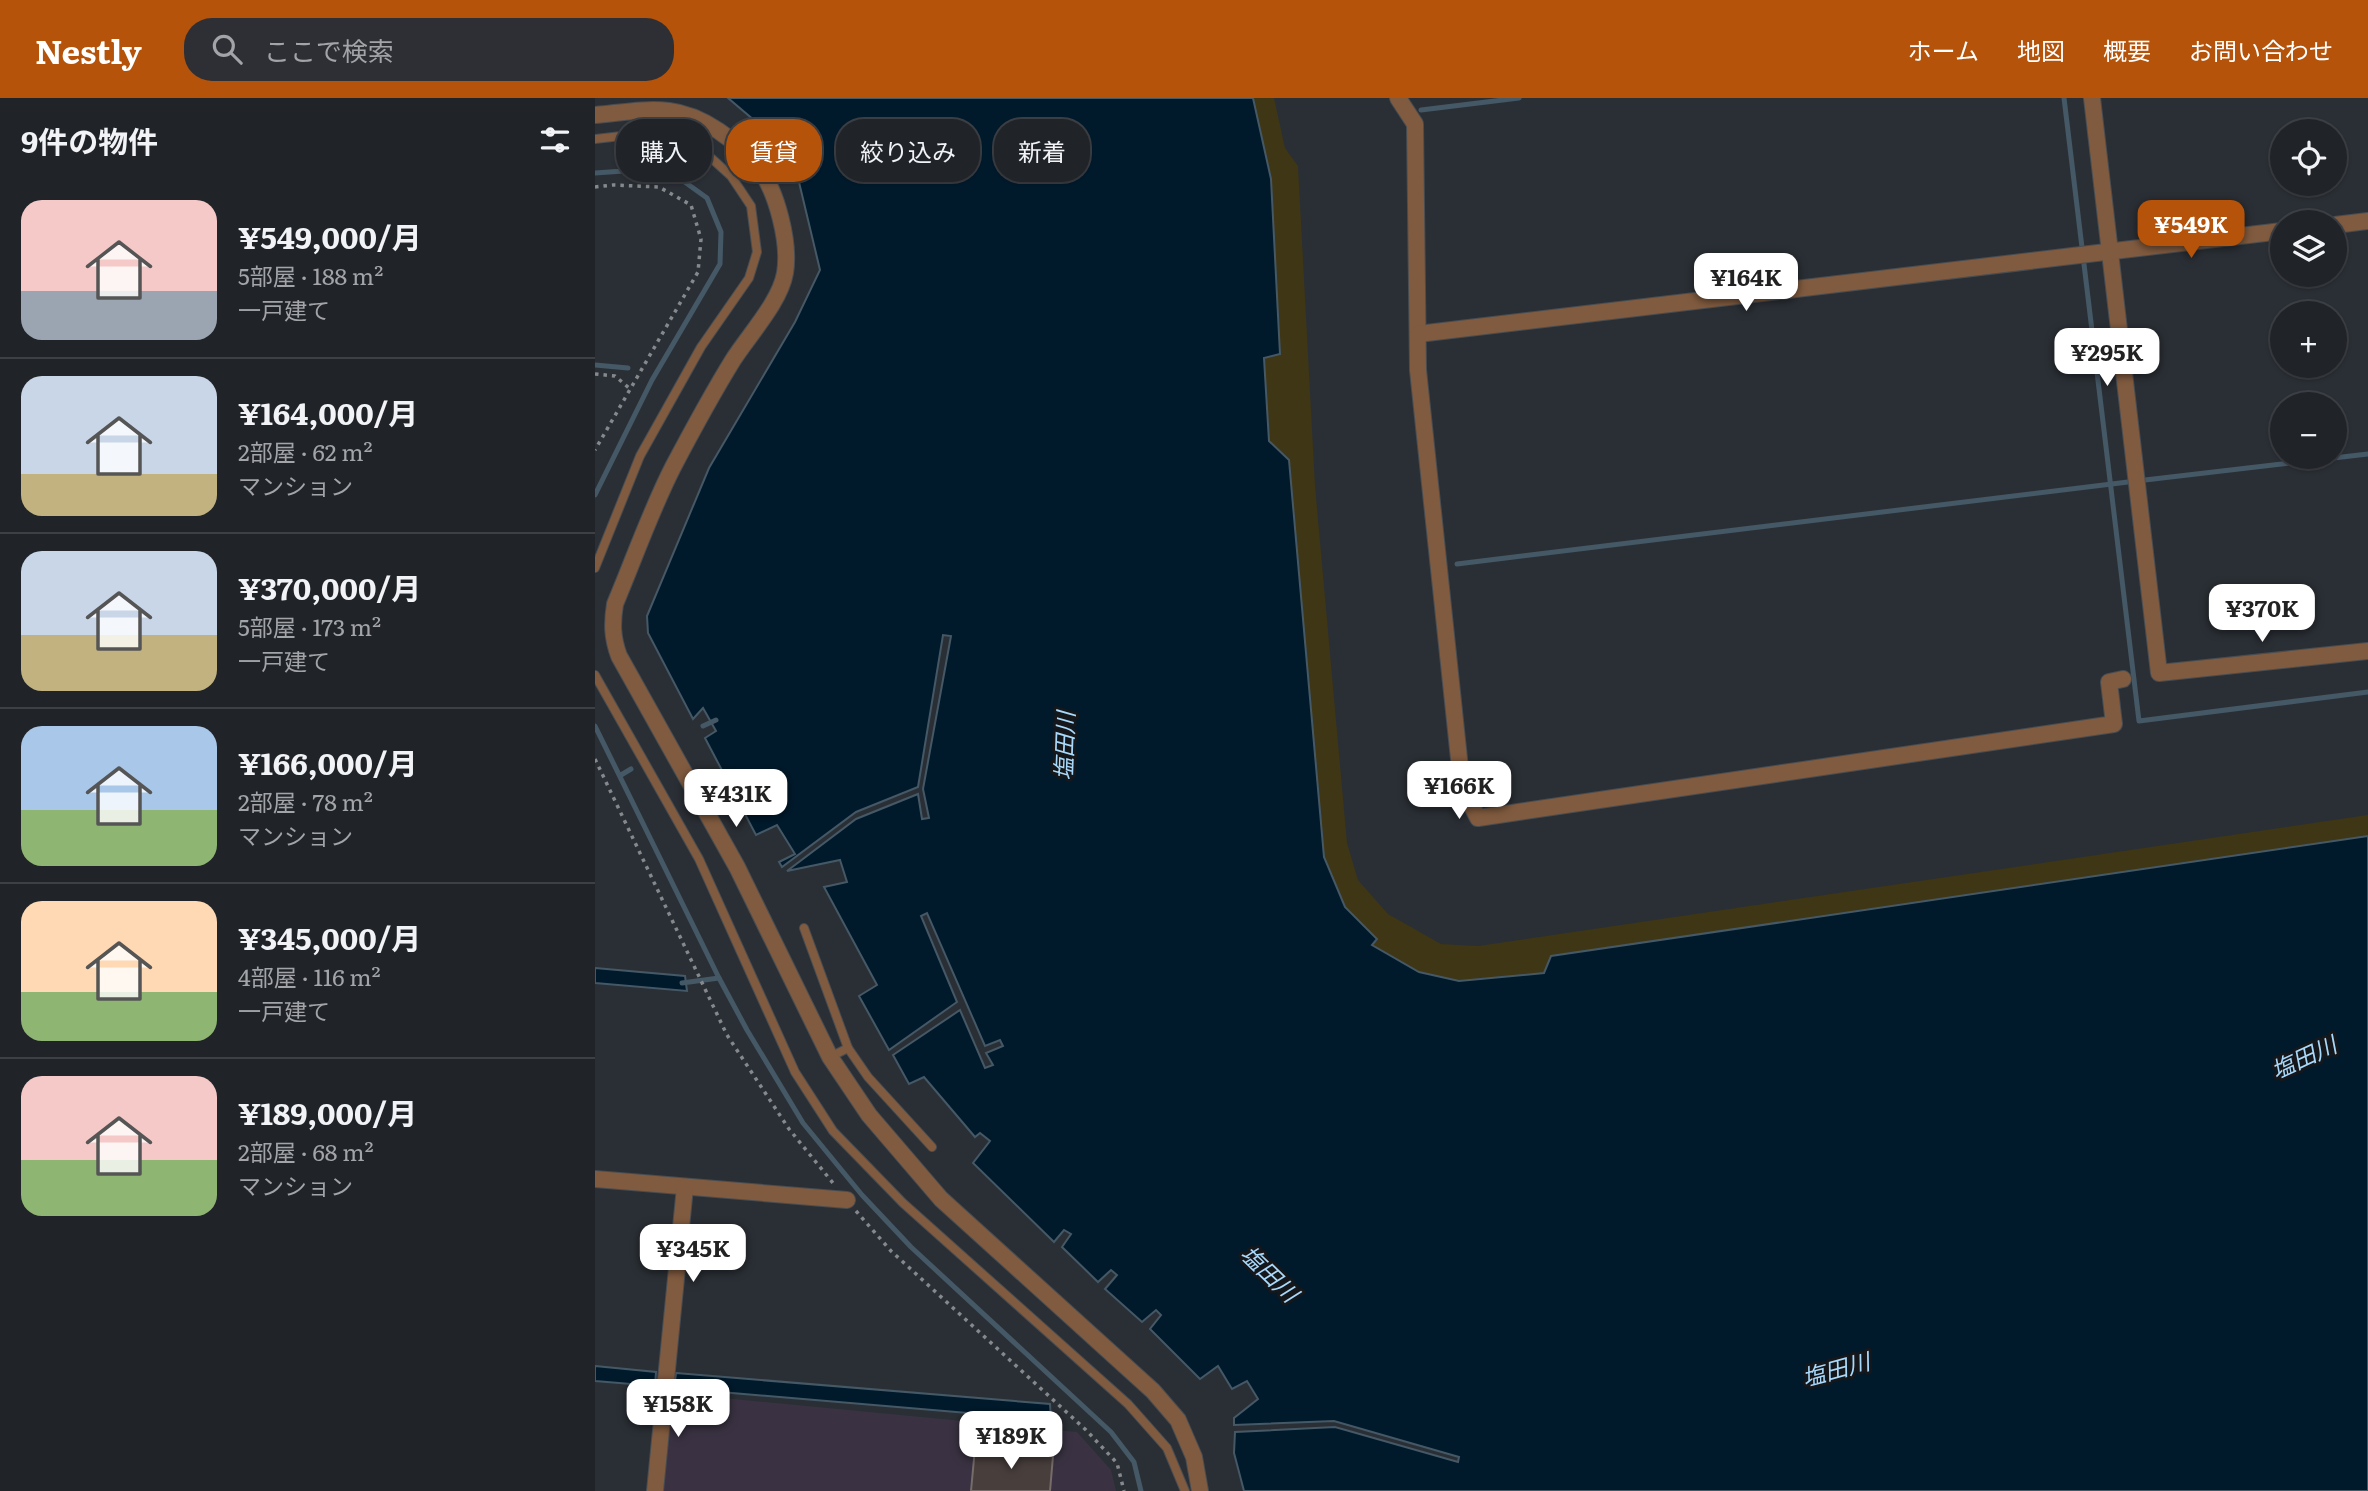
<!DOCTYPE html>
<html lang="ja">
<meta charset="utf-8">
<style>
body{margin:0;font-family:Literata,"Noto Sans JP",serif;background:#2d2f34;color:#f1f3f6;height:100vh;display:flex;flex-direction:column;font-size:26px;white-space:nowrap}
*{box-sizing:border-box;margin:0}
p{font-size:23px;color:#a2a4a8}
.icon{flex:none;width:38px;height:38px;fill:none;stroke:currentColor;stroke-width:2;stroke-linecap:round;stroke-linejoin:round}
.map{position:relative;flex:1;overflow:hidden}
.sheet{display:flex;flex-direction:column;background:#202328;width:595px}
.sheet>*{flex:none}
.top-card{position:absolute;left:21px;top:21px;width:665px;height:63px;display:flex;gap:14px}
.fabs{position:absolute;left:1675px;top:21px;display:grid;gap:14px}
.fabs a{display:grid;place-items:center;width:77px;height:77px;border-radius:50%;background:#202328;box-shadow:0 2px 5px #0004,0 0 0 2px #3d4045;font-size:35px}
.price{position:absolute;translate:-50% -60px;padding:0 16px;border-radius:14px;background:#fff;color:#222;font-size:23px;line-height:46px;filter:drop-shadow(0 2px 4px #0008)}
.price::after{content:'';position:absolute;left:50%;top:42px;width:21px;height:16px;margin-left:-10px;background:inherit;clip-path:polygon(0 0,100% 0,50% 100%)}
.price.selected{background:#b45309;color:#fff}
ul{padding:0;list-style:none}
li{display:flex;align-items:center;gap:21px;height:175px;padding:0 21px}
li+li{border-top:2px solid #3d4045}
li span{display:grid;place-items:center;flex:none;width:196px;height:140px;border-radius:21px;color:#555}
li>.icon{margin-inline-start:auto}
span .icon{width:84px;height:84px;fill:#fffc;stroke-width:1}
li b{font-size:30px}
h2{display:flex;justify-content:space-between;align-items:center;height:84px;padding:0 21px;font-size:30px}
.pill{padding:0 24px;border-radius:28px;background:#202328;box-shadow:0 2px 5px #0004,0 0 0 2px #3d4045;font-size:24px;line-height:63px}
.pill.selected{background:#b45309;color:#fff}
header{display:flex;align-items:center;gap:42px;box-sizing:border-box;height:98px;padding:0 35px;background:#b45309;color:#fff}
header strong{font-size:33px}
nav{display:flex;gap:38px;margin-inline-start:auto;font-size:24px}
.search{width:490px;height:63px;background:#2d2f34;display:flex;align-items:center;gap:18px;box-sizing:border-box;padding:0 24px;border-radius:28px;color:#a2a4a8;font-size:26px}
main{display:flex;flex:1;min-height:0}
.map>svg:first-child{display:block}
.industrial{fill:#3a3242}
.sand{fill:#3e3615}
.water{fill:#001a2c;stroke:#455866;stroke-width:2}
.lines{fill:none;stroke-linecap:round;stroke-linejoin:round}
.stream{stroke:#455866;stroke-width:5}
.building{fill:#483f3d;stroke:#766c6a;stroke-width:2}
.service-casing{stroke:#484d52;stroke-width:10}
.minor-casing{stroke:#484d52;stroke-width:18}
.path{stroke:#85898e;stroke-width:3.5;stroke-dasharray:3.5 5;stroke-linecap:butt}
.service{stroke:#815b3f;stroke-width:8}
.minor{stroke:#815b3f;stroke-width:16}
.labels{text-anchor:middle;stroke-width:6;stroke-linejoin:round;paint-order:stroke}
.water-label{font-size:23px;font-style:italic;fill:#a8d9fb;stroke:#15171a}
</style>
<header>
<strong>Nestly</strong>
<div class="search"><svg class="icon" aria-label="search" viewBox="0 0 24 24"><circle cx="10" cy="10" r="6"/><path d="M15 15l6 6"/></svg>ここで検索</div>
<nav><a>ホーム</a><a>地図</a><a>概要</a><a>お問い合わせ</a></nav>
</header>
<main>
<section class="sheet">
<h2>9件の物件<svg class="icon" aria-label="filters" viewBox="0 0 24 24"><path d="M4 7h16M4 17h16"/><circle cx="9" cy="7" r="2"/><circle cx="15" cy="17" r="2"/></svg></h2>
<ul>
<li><span style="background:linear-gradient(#f6c9c9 65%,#9aa5b1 0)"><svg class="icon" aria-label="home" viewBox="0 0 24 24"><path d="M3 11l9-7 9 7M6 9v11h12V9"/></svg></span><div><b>¥549,000/月</b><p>5部屋 · 188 m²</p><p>一戸建て</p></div></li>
<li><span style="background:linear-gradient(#c9d6e8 70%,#c2b280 0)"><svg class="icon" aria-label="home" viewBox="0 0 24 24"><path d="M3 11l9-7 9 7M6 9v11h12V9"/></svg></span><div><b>¥164,000/月</b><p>2部屋 · 62 m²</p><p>マンション</p></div></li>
<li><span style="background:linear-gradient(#c9d6e8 60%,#c2b280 0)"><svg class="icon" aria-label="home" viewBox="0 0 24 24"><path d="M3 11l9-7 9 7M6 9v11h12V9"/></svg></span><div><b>¥370,000/月</b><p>5部屋 · 173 m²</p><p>一戸建て</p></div></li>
<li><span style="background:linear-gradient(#a9c7e8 60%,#8fb573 0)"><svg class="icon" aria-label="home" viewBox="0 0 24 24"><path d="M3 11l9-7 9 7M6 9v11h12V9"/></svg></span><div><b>¥166,000/月</b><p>2部屋 · 78 m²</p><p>マンション</p></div></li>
<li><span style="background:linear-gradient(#ffd9b3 65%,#8fb573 0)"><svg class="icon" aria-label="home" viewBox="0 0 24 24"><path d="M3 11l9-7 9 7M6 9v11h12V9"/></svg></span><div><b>¥345,000/月</b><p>4部屋 · 116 m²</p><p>一戸建て</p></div></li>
<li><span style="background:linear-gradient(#f6c9c9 60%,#8fb573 0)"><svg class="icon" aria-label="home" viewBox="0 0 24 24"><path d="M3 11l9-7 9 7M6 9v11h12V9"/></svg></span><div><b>¥189,000/月</b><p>2部屋 · 68 m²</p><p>マンション</p></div></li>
</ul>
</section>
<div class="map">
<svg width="1773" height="1393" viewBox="0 0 1773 1393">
<rect width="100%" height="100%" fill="#2a2f35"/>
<path class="industrial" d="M 76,1295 L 482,1334 L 516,1372 L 521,1393 L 67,1393 Z"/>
<path class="sand" d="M 658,0 L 679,0 L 690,50 L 703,68 L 720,388 L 752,745 L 763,782 L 793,816 L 846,846 L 883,848 L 1773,717 L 1773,738 L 957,858 L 949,875 L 864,883 L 824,874 L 777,847 L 782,841 L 750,809 L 729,759 L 694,362 L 674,343 L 669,260 L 685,256 Z"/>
<g class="water">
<path d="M 133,0 L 658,0 L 676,81 L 685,256 L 669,260 L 674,343 L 694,362 L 729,759 L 750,809 L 782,841 L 777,847 L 824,874 L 864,883 L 949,875 L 956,858 L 1773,738 L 1773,1393 L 649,1393 L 639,1355 L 640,1334 L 740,1329 L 863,1364 L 864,1359 L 739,1323 L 639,1327 L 639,1320 L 663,1301 L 652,1283 L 637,1291 L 623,1268 L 605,1281 L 555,1231 L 566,1217 L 561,1212 L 547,1224 L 510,1191 L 522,1177 L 516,1172 L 503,1184 L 467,1149 L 476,1136 L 469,1132 L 459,1144 L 378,1065 L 395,1043 L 385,1035 L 380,1039 L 329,979 L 314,986 L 298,957 L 365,912 L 390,970 L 398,967 L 391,955 L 408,948 L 405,942 L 390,948 L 332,815 L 326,818 L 362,904 L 294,952 L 264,898 L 282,887 L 229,789 L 252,784 L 245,762 L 192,773 L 261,721 L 323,696 L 327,721 L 334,720 L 328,691 L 356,538 L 348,537 L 323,689 L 261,714 L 187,769 L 184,764 L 200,756 L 182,727 L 161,737 L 110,640 L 121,633 L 108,610 L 98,621 L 53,535 L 52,518 L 114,370 L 200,224 L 225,172 L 203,80 L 173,34 Z"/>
<path d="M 0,870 L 90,878 L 92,893 L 0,885 Z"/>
<path d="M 0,1268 L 61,1274 L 60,1288 L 0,1283 Z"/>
<path d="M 81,1275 L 455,1306 L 456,1322 L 79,1290 Z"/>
</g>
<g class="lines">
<g class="stream">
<path d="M 1469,0 L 1544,623 L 1773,594"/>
<path d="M 826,12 L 924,0"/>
<path d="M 0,75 L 43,72 L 80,77 L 112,100 L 126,134 L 125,166 L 57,282 L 0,397"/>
<path d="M 0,267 L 33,270"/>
<path d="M 1550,382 L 1773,356"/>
<path d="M 862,466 L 1533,384"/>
<path d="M 0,628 L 124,880 L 152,932 L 208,1025 L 267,1097 L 316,1149 L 516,1334 L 539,1364 L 546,1393"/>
<path d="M 108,628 L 121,622"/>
<path d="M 26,677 L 36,671"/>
<path d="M 87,885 L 124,880"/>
</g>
</g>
<path class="building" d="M 380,1350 L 458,1358 L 455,1393 L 376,1393 Z"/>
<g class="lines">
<g class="service-casing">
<g id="service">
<path d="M 0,41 L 61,34 L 104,49 L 136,78 L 156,108 L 162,154 L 154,180 L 106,249 L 45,358 L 0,470"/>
<path d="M 0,577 L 104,761 L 200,974 L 238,1033 L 308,1105 L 533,1306 L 572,1350 L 590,1393"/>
<path d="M 209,830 L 253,950"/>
<path d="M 235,959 L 253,950 L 273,979 L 337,1049"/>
</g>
</g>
<g class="minor-casing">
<g id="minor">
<path d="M 803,0 L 820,26 L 823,272 L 867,689 L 883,720 L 1519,626 L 1514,584 L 1528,581"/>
<path d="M 1497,0 L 1564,575 L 1773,553"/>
<path d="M 0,17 C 24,15 50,10 74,13 C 108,17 142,43 163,69 C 182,93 195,145 190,175 C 185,204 154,237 138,262 C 117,296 97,333 78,369 C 56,412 39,461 20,506 C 17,525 17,539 24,558 L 142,769 L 235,959 L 274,1017 L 346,1101 L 558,1293 L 583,1322 L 599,1359 L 605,1393"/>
<path d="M 1740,127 L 1773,123"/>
<path d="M 823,236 L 1687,133"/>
<path d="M 0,1081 L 252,1102"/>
<path d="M 60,1393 L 90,1089"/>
</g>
</g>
<g class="path">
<path d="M 0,89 L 18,87 L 64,89 L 96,107 L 106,141 L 103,174 L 0,352"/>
<path d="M 0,276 L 20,278 L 34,290"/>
<path d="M 0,661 L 132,937 L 194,1031 L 238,1085"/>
<path d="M 261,1113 L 296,1153 L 491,1332 L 522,1365 L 529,1393"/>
</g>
<use href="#service" class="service"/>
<use href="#minor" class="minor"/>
</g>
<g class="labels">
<g class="water-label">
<text transform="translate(470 648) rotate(-88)" y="8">塩田川</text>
<text transform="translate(1709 960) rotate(-25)" y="8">塩田川</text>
<text transform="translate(674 1176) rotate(44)" y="8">塩田川</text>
<text transform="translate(1241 1272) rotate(-15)" y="8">塩田川</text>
</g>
</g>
</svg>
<div class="fabs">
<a><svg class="icon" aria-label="locate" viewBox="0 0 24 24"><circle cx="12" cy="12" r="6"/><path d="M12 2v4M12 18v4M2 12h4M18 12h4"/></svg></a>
<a><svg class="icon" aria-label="layers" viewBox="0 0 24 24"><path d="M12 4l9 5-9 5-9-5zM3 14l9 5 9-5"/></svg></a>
<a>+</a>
<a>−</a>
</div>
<b class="price selected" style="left:1596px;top:162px">¥549K</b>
<b class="price" style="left:1151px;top:215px">¥164K</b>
<b class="price" style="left:1512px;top:290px">¥295K</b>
<b class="price" style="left:1667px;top:546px">¥370K</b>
<b class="price" style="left:864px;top:723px">¥166K</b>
<b class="price" style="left:141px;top:731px">¥431K</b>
<b class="price" style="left:98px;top:1186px">¥345K</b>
<b class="price" style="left:83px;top:1341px">¥158K</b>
<b class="price" style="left:416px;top:1373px">¥189K</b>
<div class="top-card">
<a class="pill">購入</a>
<a class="pill selected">賃貸</a>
<a class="pill">絞り込み</a>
<a class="pill">新着</a>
</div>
</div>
</main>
